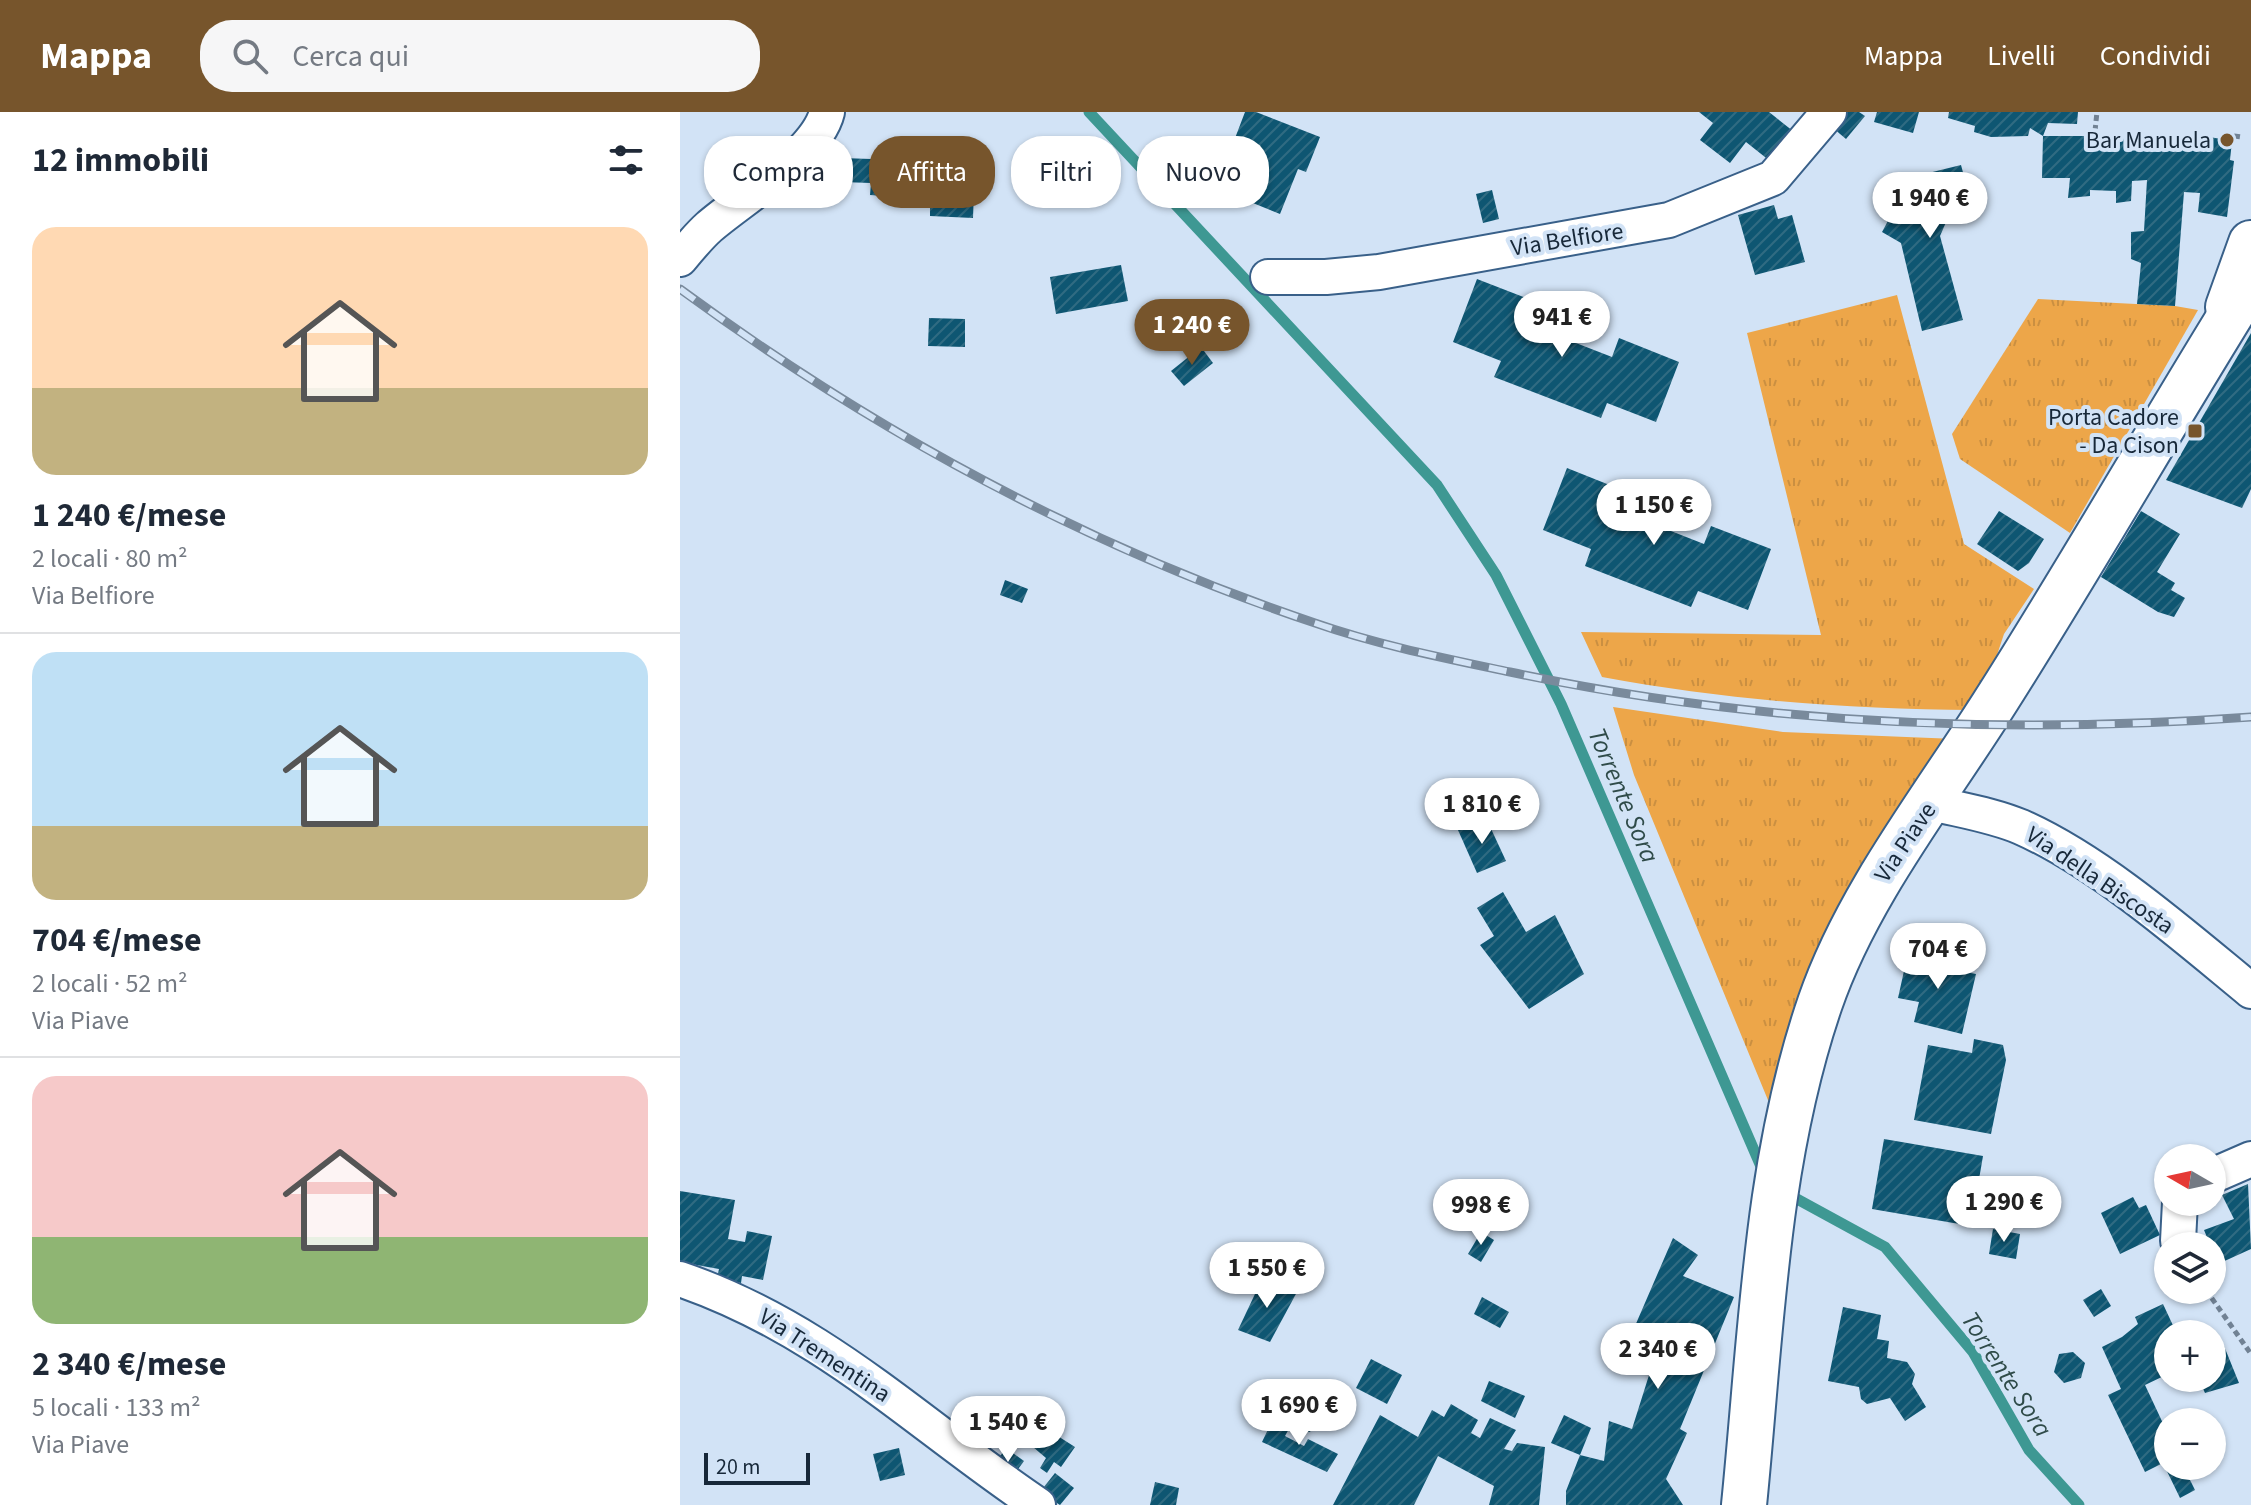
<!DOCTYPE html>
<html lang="it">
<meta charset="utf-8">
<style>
body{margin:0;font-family:"Source Sans 3",sans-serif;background:#f6f6f7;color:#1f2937;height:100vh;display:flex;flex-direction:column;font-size:30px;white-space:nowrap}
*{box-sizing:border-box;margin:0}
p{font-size:26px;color:#747a83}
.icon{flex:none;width:44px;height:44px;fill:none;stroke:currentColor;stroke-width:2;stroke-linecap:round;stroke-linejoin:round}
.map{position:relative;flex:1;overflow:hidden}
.sheet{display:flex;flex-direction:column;background:#fff;width:680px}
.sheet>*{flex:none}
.top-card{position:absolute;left:24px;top:24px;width:760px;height:72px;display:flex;gap:16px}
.needle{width:52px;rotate:279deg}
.tools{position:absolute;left:1474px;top:1032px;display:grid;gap:16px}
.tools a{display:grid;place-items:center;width:72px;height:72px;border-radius:50%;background:#fff;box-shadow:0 2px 6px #0004;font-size:40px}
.scale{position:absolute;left:24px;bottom:20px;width:106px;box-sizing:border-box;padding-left:8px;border:4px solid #172839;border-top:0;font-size:22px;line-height:28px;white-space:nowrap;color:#172839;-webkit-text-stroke:6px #d2e3f6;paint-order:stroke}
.price{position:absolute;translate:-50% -68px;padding:0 18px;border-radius:28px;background:#fff;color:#222;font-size:26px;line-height:52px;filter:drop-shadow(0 2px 4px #0008)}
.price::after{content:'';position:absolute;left:50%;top:48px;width:24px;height:18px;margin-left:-12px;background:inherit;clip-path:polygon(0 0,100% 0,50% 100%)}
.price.on{background:#77552c;color:#fff}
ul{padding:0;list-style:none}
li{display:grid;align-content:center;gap:16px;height:424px;padding:0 32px}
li+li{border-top:2px solid #e0e1e3}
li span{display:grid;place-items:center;height:248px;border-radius:24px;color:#555}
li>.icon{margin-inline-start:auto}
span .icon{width:144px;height:144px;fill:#fffc;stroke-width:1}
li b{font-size:34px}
h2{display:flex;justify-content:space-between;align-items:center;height:96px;padding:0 32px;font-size:34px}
.pill{padding:0 28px;border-radius:32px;background:#fff;box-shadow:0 2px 6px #0004;font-size:28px;line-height:72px}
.pill.on{background:#77552c;color:#fff}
header{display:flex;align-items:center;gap:48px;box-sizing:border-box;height:112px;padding:0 40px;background:#77552c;color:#fff}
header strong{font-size:38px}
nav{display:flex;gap:44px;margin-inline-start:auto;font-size:28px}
.search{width:560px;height:72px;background:#f6f6f7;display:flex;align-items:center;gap:20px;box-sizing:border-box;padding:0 28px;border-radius:32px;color:#747a83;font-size:30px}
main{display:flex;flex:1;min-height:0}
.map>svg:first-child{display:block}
.grass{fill:url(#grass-tufts)}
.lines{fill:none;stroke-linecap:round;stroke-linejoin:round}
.stream{stroke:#3e9893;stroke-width:11}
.building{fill:url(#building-hatch)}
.minor-casing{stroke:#396089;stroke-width:38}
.secondary-casing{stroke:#396089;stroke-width:48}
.path{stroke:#718294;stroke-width:5;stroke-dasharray:6 4;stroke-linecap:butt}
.minor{stroke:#fff;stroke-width:34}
.secondary{stroke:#fff;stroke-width:44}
.rail-casing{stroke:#798a9c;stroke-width:9}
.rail{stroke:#d2e3f6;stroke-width:6;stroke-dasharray:18;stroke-linecap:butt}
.poi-dot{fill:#77552c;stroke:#d2e3f6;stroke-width:3}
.labels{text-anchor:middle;stroke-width:8;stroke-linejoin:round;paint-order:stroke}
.poi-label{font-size:24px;fill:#172839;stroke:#d2e3f6;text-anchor:end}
.street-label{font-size:24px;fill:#172839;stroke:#d2e3f6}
.water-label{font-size:26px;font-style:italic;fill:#2f4b49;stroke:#d2e3f6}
</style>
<header>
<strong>Mappa</strong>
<div class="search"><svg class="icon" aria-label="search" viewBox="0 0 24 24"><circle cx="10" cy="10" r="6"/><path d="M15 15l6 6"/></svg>Cerca qui</div>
<nav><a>Mappa</a><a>Livelli</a><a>Condividi</a></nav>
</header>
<main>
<section class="sheet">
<h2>12 immobili<svg class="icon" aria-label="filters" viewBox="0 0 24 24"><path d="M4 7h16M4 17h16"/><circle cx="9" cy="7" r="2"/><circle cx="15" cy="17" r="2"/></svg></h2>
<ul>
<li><span style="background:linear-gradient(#ffd9b3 65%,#c2b280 0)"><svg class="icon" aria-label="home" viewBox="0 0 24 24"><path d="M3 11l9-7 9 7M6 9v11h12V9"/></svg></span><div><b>1 240 €/mese</b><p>2 locali · 80 m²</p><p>Via Belfiore</p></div></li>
<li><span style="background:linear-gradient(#bfe0f5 70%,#c2b280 0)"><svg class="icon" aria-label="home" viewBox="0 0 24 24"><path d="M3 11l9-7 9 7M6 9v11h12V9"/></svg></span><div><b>704 €/mese</b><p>2 locali · 52 m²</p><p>Via Piave</p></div></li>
<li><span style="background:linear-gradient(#f6c9c9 65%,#8fb573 0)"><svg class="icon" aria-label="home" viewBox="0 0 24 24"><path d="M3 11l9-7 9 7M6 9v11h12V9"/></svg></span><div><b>2 340 €/mese</b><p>5 locali · 133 m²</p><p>Via Piave</p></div></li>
</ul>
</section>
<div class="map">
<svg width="1571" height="1393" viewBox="0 0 1571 1393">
<defs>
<pattern id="grass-tufts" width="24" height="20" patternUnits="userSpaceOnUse" patternTransform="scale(2)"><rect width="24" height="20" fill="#eda649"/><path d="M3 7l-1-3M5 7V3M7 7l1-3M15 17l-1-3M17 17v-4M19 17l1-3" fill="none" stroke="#ca8f41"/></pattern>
<pattern id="building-hatch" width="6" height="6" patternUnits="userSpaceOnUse" patternTransform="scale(2)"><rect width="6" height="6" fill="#0e5672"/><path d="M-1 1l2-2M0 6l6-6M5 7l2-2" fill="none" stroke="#306b82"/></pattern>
</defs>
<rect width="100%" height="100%" fill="#d2e3f6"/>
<g class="grass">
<path d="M 1217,183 L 1284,432 L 1354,477 L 1324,522 L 1317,543 L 1324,548 L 1294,598 C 1168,597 1045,588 922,565 L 901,520 L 1141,523 L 1067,221 Z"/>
<path d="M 1358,187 L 1495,194 L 1518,198 L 1390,421 L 1280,347 L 1272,322 Z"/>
<path d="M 933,595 L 1103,620 L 1276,627 L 1090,993 L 954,663 Z"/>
</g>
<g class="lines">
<g class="stream">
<path d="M 409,0 L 757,373 L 816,463 L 881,592 L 1083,1059"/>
<path d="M 1106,1081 L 1205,1135 L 1293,1240 L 1349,1338 L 1399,1393"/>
</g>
</g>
<g class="building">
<path d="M 565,0 L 576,0 L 640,25 L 626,60 L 618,57 L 600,102 L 536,76 Z"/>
<path d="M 1019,0 L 1089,0 L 1118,23 L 1095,53 L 1066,30 L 1050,51 L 1020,28 L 1033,11 Z"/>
<path d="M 1166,0 L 1179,0 L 1185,4 L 1166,27 L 1153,16 Z"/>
<path d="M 1197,0 L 1239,0 L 1233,21 L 1194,10 Z"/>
<path d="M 1269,0 L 1398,0 L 1397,12 L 1368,11 L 1363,24 L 1350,16 L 1348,24 L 1311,25 L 1294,20 L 1295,14 L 1268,6 Z"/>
<path d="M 1363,24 L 1524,24 L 1552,29 L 1550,48 L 1554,49 L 1547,105 L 1518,100 L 1520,81 L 1504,80 L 1495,194 L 1457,192 L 1461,151 L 1451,147 L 1451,120 L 1464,119 L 1467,68 L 1452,69 L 1451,89 L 1436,91 L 1436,79 L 1410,78 L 1410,84 L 1388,86 L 1390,66 L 1362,66 Z"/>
<path d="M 222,28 L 249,29 L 248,49 L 295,51 L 293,106 L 250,104 L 250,94 L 219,93 L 219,85 L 190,83 L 191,71 L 161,70 L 162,46 L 220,48 Z"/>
<path d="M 1281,53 L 1294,101 L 1267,108 L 1260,124 L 1283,208 L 1242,219 L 1221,131 L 1202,120 L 1223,81 L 1220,68 Z"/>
<path d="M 812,78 L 819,107 L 803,111 L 796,82 Z"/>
<path d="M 1094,93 L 1098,107 L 1112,103 L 1125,150 L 1075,163 L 1058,103 Z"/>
<path d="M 441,153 L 448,189 L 376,202 L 370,165 Z"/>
<path d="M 797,167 L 856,190 L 847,212 L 932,245 L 939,226 L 999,250 L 976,310 L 927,291 L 921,306 L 814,265 L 821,249 L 773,230 Z"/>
<path d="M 249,206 L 285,207 L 285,235 L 248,234 Z"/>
<path d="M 1571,221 L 1571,377 L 1562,396 L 1486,368 Z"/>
<path d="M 521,235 L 533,251 L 504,274 L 491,259 Z"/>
<path d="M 887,356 L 947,380 L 940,399 L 1024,432 L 1031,414 L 1091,437 L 1068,498 L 1018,479 L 1011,495 L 905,454 L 911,437 L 863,418 Z"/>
<path d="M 1319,399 L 1364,427 L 1349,451 L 1338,459 L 1297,432 Z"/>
<path d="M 1461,399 L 1500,422 L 1477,460 L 1495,471 L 1491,478 L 1505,486 L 1494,505 L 1478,500 L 1421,465 Z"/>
<path d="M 325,468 L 348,477 L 342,491 L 320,483 Z"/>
<path d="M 806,706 L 826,749 L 797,761 L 778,718 Z"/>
<path d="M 823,780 L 846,820 L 875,803 L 904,862 L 849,897 L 800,833 L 814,824 L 797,796 Z"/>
<path d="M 1228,841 L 1281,849 L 1280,859 L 1296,862 L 1282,922 L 1234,910 L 1239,890 L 1218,886 Z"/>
<path d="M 1294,927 L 1323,933 L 1326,948 L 1311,1022 L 1234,1008 L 1248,933 L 1292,941 Z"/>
<path d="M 1204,1027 L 1303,1044 L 1291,1114 L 1192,1097 Z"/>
<path d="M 1568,1072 L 1571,1137 L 1538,1152 L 1524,1118 L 1554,1107 L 1542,1083 Z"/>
<path d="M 0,1079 L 55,1088 L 48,1127 L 65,1130 L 67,1119 L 92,1124 L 83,1168 L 62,1164 L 61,1171 L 37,1166 L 39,1157 L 0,1150 Z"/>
<path d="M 1453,1085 L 1459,1096 L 1466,1093 L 1480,1123 L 1440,1142 L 1421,1101 Z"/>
<path d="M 1313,1117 L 1340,1122 L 1336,1147 L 1309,1142 Z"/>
<path d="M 801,1120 L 814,1128 L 801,1150 L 788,1142 Z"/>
<path d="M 993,1126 L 1018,1143 L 1003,1164 L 1054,1185 L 1000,1317 L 1007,1321 L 986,1367 L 1003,1393 L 886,1393 L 886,1379 L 900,1343 L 924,1349 L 929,1309 L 952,1317 L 976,1241 L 954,1235 L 961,1216 L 955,1214 Z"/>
<path d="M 583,1165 L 617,1180 L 590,1230 L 558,1218 Z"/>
<path d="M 1421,1177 L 1431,1194 L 1414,1205 L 1403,1188 Z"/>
<path d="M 802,1185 L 829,1200 L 820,1216 L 794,1202 Z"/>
<path d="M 1483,1192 L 1497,1222 L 1488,1222 L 1488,1262 L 1465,1273 L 1488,1322 L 1488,1354 L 1503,1354 L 1515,1378 L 1500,1386 L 1483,1351 L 1465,1360 L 1428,1283 L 1441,1277 L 1422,1235 L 1442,1225 L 1458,1212 L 1455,1205 Z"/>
<path d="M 1163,1195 L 1201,1203 L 1197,1227 L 1209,1229 L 1207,1246 L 1227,1250 L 1235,1262 L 1232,1272 L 1246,1295 L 1225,1309 L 1210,1286 L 1187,1292 L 1181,1287 L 1179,1275 L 1148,1269 Z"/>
<path d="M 1544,1234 L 1559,1271 L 1525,1281 L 1518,1266 L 1532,1266 L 1532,1239 Z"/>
<path d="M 1393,1240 L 1405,1251 L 1401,1266 L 1384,1271 L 1374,1260 L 1379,1242 Z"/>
<path d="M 691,1247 L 722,1263 L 707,1292 L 676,1276 Z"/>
<path d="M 809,1269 L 845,1284 L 835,1306 L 801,1289 Z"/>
<path d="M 771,1292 L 798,1308 L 791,1321 L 800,1326 L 810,1306 L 836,1318 L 824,1337 L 832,1339 L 837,1331 L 865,1335 L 859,1393 L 809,1393 L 814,1374 L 758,1344 L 734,1393 L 653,1393 L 700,1303 L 738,1325 L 752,1298 L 764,1305 Z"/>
<path d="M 620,1294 L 638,1302 L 630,1320 L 610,1315 Z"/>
<path d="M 884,1303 L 911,1316 L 900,1343 L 871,1331 Z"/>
<path d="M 351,1307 L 395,1335 L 381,1355 L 374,1350 L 367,1361 L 360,1356 L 366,1346 L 340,1324 Z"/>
<path d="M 593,1307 L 610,1315 L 605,1324 L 624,1334 L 628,1327 L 658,1342 L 647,1360 L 582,1330 Z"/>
<path d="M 219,1336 L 225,1363 L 200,1369 L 193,1342 Z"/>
<path d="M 326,1336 L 344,1349 L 331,1367 L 313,1354 Z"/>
<path d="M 375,1361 L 394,1376 L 380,1393 L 360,1380 Z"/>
<path d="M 475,1370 L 499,1376 L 496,1393 L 470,1393 Z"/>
</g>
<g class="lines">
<g class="minor-casing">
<g id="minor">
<path d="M 0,147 C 9,136 19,124 29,115 C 61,87 137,42 147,0"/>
<path d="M 588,165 L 646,165 L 699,160 L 989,108 L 1093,66 L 1149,0"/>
<path d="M 1252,691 C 1280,698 1313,703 1341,715 C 1420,750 1504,824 1571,879"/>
<path d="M 1532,1064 L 1571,1047"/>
<path d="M 1500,1090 L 1498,1129 L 1501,1134"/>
<path d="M 0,1167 C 143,1216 236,1311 358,1393"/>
</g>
</g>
<g class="secondary-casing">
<g id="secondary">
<path d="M 1548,195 L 1571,131"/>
<path d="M 1064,1393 C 1081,1226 1085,1051 1140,891 C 1177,783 1256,684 1317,587 C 1404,450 1485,308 1571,170"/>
</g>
</g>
<g class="path">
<path d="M 1415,19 L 1417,0"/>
<path d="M 1554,24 L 1561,25"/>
<path d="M 1526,1178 L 1571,1242"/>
</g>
<use href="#minor" class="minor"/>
<use href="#secondary" class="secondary"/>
<g class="rail-casing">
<path id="rail" d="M 0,177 C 195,320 405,434 635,511 C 698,533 764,546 830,560 C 1074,612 1322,623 1571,605"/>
</g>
<use href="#rail" class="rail"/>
</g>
<g class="poi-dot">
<circle cx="1547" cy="28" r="8"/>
<rect x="1507" y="311" width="16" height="16" rx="4"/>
</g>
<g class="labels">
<g class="poi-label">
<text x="1531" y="36">Bar Manuela</text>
<text x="1499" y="313">Porta Cadore<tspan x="1499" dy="28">- Da Cison</tspan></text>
</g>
<g class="street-label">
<text transform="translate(887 127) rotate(-9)" y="8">Via Belfiore</text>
<text transform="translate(1225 730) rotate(-56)" y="8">Via Piave</text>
<text transform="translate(1420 768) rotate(34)" y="8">Via della Biscosta</text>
<text transform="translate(145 1243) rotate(33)" y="8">Via Trementina</text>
</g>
<g class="water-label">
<text transform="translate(944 683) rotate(67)" y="9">Torrente Sora</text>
<text transform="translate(1327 1262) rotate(57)" y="9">Torrente Sora</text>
</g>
</g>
</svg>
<div class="tools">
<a><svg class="needle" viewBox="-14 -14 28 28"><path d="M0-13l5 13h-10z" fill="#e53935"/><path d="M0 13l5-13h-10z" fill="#747a83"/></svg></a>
<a><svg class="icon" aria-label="layers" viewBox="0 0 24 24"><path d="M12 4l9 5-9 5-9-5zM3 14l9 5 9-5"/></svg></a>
<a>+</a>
<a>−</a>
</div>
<div class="scale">20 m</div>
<b class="price" style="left:1250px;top:128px">1 940 €</b>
<b class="price" style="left:882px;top:247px">941 €</b>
<b class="price on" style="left:512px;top:255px">1 240 €</b>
<b class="price" style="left:974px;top:435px">1 150 €</b>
<b class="price" style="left:802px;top:734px">1 810 €</b>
<b class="price" style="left:1258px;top:879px">704 €</b>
<b class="price" style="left:1324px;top:1132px">1 290 €</b>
<b class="price" style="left:801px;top:1135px">998 €</b>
<b class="price" style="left:587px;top:1198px">1 550 €</b>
<b class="price" style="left:978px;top:1279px">2 340 €</b>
<b class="price" style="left:619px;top:1335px">1 690 €</b>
<b class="price" style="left:328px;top:1352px">1 540 €</b>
<div class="top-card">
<a class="pill">Compra</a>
<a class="pill on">Affitta</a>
<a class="pill">Filtri</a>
<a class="pill">Nuovo</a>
</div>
</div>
</main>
